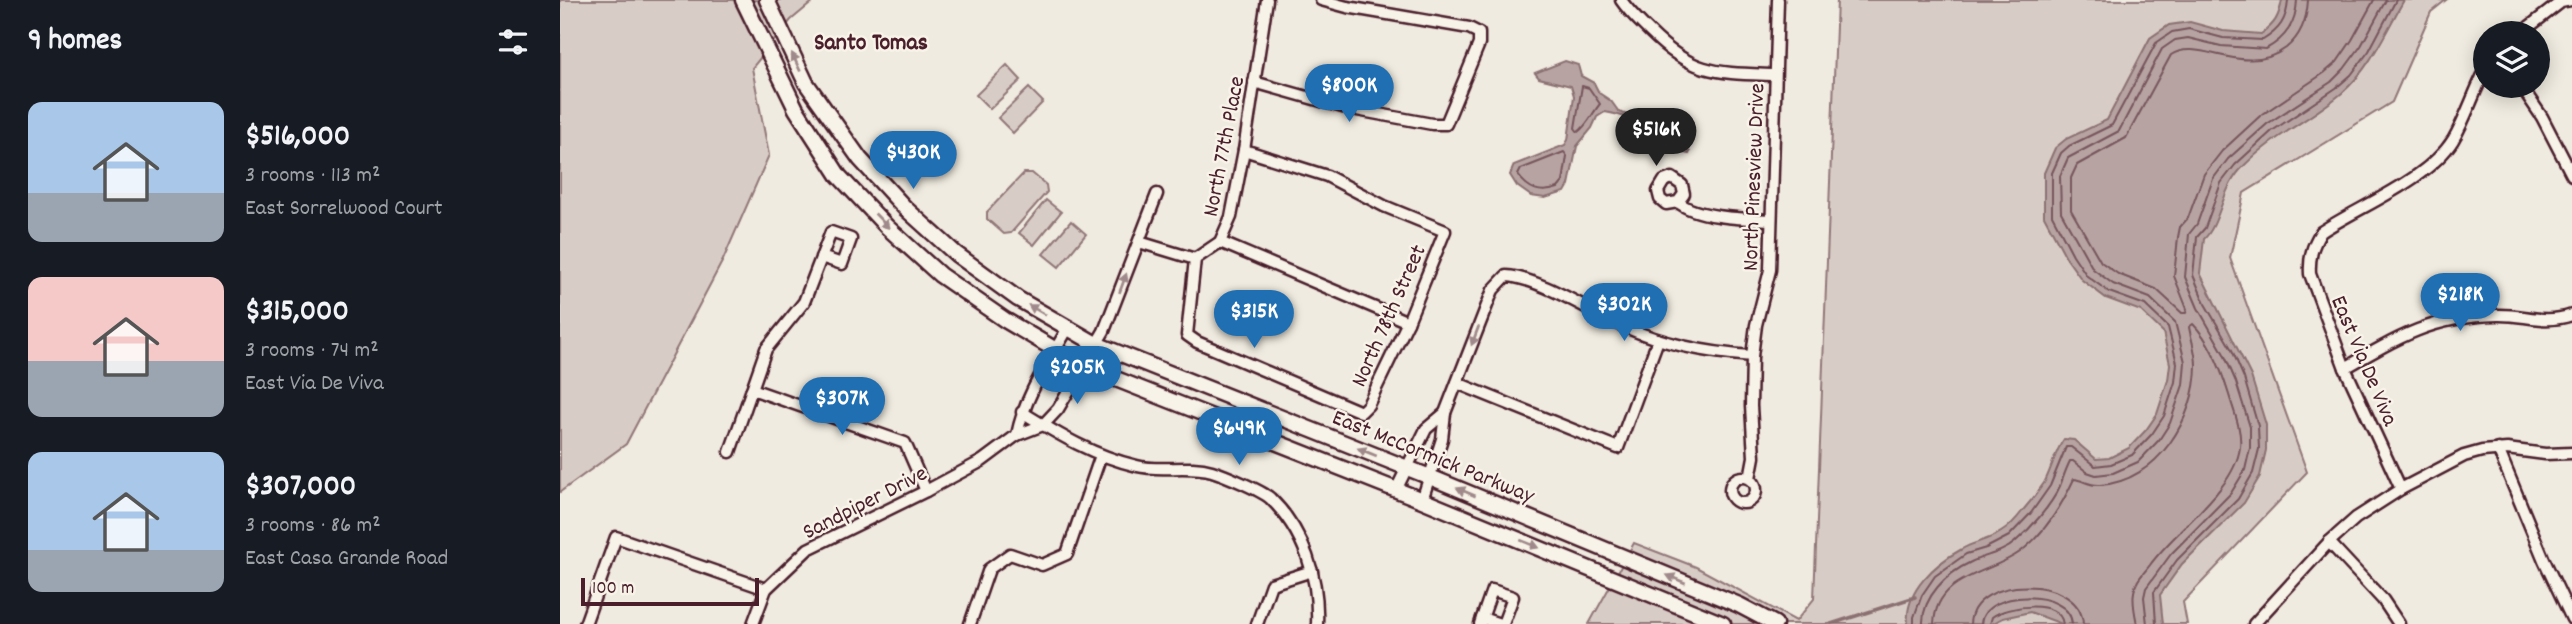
<!DOCTYPE html>
<meta charset="utf-8">
<style>
body{margin:0;font-family:Dekko,sans-serif;background:#20242c;color:#f1f3f6;height:100vh;display:flex;flex-direction:column;font-size:26px;white-space:nowrap}
*{box-sizing:border-box;margin:0}
p{font-size:23px;color:#9ea1a6}
.icon{flex:none;width:38px;height:38px;fill:none;stroke:currentColor;stroke-width:2;stroke-linecap:round;stroke-linejoin:round}
.map{position:relative;flex:1;overflow:hidden}
.details{display:flex;flex-direction:column;background:#171b24;width:560px}
.details>*{flex:none}
.buttons{position:absolute;left:1913px;top:21px;display:grid;gap:14px}
.buttons a{display:grid;place-items:center;width:77px;height:77px;border-radius:50%;background:#171b24;box-shadow:0 4px 18px #0003;font-size:35px}
.scale{position:absolute;left:21px;bottom:18px;width:178px;box-sizing:border-box;padding-left:7px;border:4px solid #4a1f2b;border-top:0;font-size:19px;line-height:24px;white-space:nowrap;color:#4a1f2b;-webkit-text-stroke:5px #f7f3e8;paint-order:stroke}
.price{position:absolute;translate:-50% -60px;padding:0 16px;border-radius:24px;background:#1f6fb2;color:#fff;font-size:23px;line-height:46px;filter:drop-shadow(0 2px 4px #0008)}
.price::after{content:'';position:absolute;left:50%;top:42px;width:21px;height:16px;margin-left:-10px;background:inherit;clip-path:polygon(0 0,100% 0,50% 100%)}
.price.on{background:#222;color:#fff}
ul{padding:0;list-style:none}
li{display:flex;align-items:center;gap:21px;height:175px;padding:0 28px}
li span{display:grid;place-items:center;flex:none;width:196px;height:140px;border-radius:14px;color:#555}
li>.icon{margin-inline-start:auto}
span .icon{width:84px;height:84px;fill:#fffc;stroke-width:1}
li b{font-size:30px}
h2{display:flex;justify-content:space-between;align-items:center;height:84px;padding:0 28px;font-size:30px}
main{display:flex;flex:1;min-height:0}
.map>svg:first-child{display:block}
.green{fill:#d8cdc6;stroke:#917678;stroke-width:2}
.water{fill:#b7a4a2;stroke:#8b6f72;stroke-width:2}
.lines{fill:none;stroke-linecap:round;stroke-linejoin:round}
.shore{stroke:#76545b;stroke-width:2}
.stream{stroke:#8b6f72;stroke-width:3.5}
.street-casing{stroke:#4a1f2b;stroke-width:15}
.secondary-casing{stroke:#4a1f2b;stroke-width:19}
.street{stroke:#f7f3e8;stroke-width:10}
.secondary{stroke:#f7f3e8;stroke-width:14}
.oneway{fill:#a0898a}
.labels{text-anchor:middle;stroke-width:5;stroke-linejoin:round;paint-order:stroke}
.street-label{font-size:23px;fill:#4a1f2b;stroke:#f7f3e8}
.neighbourhood-label{font-size:24px;font-weight:bold;fill:#4a1f2b;stroke:#f7f3e8}
</style>
<main>
<section class="details">
<h2>9 homes<svg class="icon" aria-label="filters" viewBox="0 0 24 24"><path d="M4 7h16M4 17h16"/><circle cx="9" cy="7" r="2"/><circle cx="15" cy="17" r="2"/></svg></h2>
<ul>
<li><span style="background:linear-gradient(#a9c7e8 65%,#9aa5b1 0)"><svg class="icon" aria-label="home" viewBox="0 0 24 24"><path d="M3 11l9-7 9 7M6 9v11h12V9"/></svg></span><div><b>$516,000</b><p>3 rooms · 113 m²</p><p>East Sorrelwood Court</p></div></li>
<li><span style="background:linear-gradient(#f6c9c9 60%,#9aa5b1 0)"><svg class="icon" aria-label="home" viewBox="0 0 24 24"><path d="M3 11l9-7 9 7M6 9v11h12V9"/></svg></span><div><b>$315,000</b><p>3 rooms · 74 m²</p><p>East Via De Viva</p></div></li>
<li><span style="background:linear-gradient(#a9c7e8 70%,#9aa5b1 0)"><svg class="icon" aria-label="home" viewBox="0 0 24 24"><path d="M3 11l9-7 9 7M6 9v11h12V9"/></svg></span><div><b>$307,000</b><p>3 rooms · 86 m²</p><p>East Casa Grande Road</p></div></li>
</ul>
</section>
<div class="map">
<svg width="2012" height="624" viewBox="0 0 2012 624">
<rect width="100%" height="100%" fill="#f0ebe0"/>
<filter id="ink" filterUnits="userSpaceOnUse"><feTurbulence type="fractalNoise" baseFrequency=".0143" numOctaves="2"/><feDisplacementMap in="SourceGraphic" scale="14" xChannelSelector="R" yChannelSelector="G"/><feConvolveMatrix kernelMatrix="1 2 1 2 8 2 1 2 1" color-interpolation-filters="sRGB"/></filter>
<g filter="url(#ink)">
<g class="green">
<path d="M 0,0 L 255,0 L 231,20 L 192,68 L 209,155 L 163,260 L 66,444 L 0,492 Z"/>
<path d="M 1277,0 L 1886,0 L 1871,12 L 1832,102 L 1684,193 L 1670,258 L 1747,472 L 1623,602 L 1627,624 L 1029,624 L 1074,543 L 1136,567 L 1236,621 L 1254,599 Z"/>
<path d="M 447,65 L 461,80 L 430,109 L 416,95 Z"/>
<path d="M 469,88 L 483,102 L 453,133 L 438,118 Z"/>
<path d="M 464,173 L 472,173 L 486,185 L 487,192 L 451,233 L 444,234 L 427,219 L 427,212 Z"/>
<path d="M 486,200 L 501,212 L 474,245 L 459,233 Z"/>
<path d="M 511,221 L 526,234 L 499,267 L 483,254 Z"/>
</g>
<g class="water">
<path d="M 1722,0 L 1844,0 C 1825,33 1811,67 1782,93 C 1749,121 1710,137 1680,170 C 1661,191 1660,224 1644,239 L 1640,273 L 1691,376 L 1706,425 L 1706,450 L 1700,476 L 1684,503 L 1622,564 L 1600,595 L 1603,624 L 1502,624 L 1470,612 L 1443,618 L 1432,624 L 1348,624 C 1344,591 1376,563 1402,549 C 1414,542 1429,540 1441,532 C 1450,527 1458,517 1464,509 C 1471,501 1478,492 1484,483 C 1492,469 1494,453 1504,439 L 1514,440 L 1536,459 L 1549,458 L 1569,448 L 1586,430 L 1597,414 L 1608,380 L 1610,364 L 1603,332 L 1581,311 L 1546,298 L 1522,280 L 1507,259 L 1484,216 L 1484,173 L 1495,148 L 1506,139 L 1547,120 L 1590,38 L 1609,25 L 1630,22 L 1663,31 L 1701,34 C 1715,24 1719,17 1722,0 Z"/>
<path d="M 1005,61 L 1018,65 L 1021,76 L 1034,83 L 1039,93 L 1051,101 L 1059,112 L 1103,127 L 1116,136 L 1120,144 L 1130,152 L 1129,154 L 1120,152 C 1102,130 1074,117 1045,112 L 1037,117 L 1032,128 L 1017,146 L 1009,185 L 1005,192 L 985,198 L 971,196 L 957,186 L 950,175 L 954,165 L 1005,145 L 1008,140 L 1014,96 L 1011,86 L 979,78 L 975,73 Z"/>
</g>
<g class="lines">
<g class="shore">
<path d="M 1748,0 C 1747,19 1741,36 1726,48 C 1685,79 1639,36 1611,55 L 1566,138 L 1517,165 L 1511,178 L 1511,210 L 1541,262 L 1558,274 L 1596,289 L 1622,313 L 1626,313 L 1627,309 L 1614,276 L 1618,237 L 1620,227 L 1628,218 L 1644,174 L 1662,151 L 1700,116 L 1764,73 L 1777,62 L 1792,40 L 1814,0"/>
<path d="M 1022,86 L 1029,88 L 1040,104 C 1033,112 1027,126 1018,132 L 1015,128 Z"/>
<path d="M 1004,152 L 1007,156 L 1003,182 L 998,188 C 980,194 969,190 958,175 L 961,169 Z"/>
<path d="M 1354,624 L 1354,617 L 1362,595 L 1375,576 L 1406,554 L 1426,548 L 1449,536 L 1471,513 L 1490,486 L 1506,447 L 1511,447 L 1535,466 L 1551,464 L 1572,455 L 1592,434 L 1604,416 L 1615,382 L 1617,363 L 1608,327 L 1585,305 L 1549,292 L 1527,276 L 1513,255 L 1492,215 L 1492,173 L 1501,153 L 1509,146 L 1552,125 L 1596,43 L 1612,32 L 1629,29 L 1663,38 L 1703,40 C 1719,30 1727,20 1728,0"/>
<path d="M 1363,624 C 1362,597 1387,573 1411,562 C 1425,555 1443,553 1455,542 C 1471,528 1491,506 1500,486 C 1503,478 1506,469 1510,461 L 1513,461 L 1527,472 L 1536,475 L 1553,473 L 1578,462 L 1599,440 L 1610,423 L 1623,385 L 1625,362 L 1615,322 L 1590,298 L 1553,284 L 1533,269 L 1501,212 L 1500,176 L 1508,158 L 1559,131 L 1602,49 L 1615,40 L 1628,38 L 1661,46 L 1706,49 C 1726,38 1736,23 1737,0"/>
<path d="M 1374,624 C 1376,575 1430,574 1460,552 C 1484,534 1502,505 1514,479 C 1523,480 1530,486 1540,485 C 1597,482 1636,418 1636,365 C 1636,352 1631,339 1629,327 L 1633,324 C 1650,341 1662,372 1669,395 C 1674,412 1682,430 1680,447 C 1675,490 1615,530 1590,565 C 1584,573 1575,581 1574,592 C 1572,602 1575,614 1577,624"/>
<path d="M 1410,624 C 1412,574 1521,574 1523,624"/>
<path d="M 1421,624 C 1423,589 1510,588 1512,624"/>
<path d="M 1430,624 L 1432,617 C 1447,606 1500,598 1503,624"/>
<path d="M 1587,624 L 1584,597 L 1586,588 L 1611,554 L 1671,493 L 1685,470 L 1690,448 L 1690,427 L 1676,382 L 1664,354 L 1638,308 L 1625,277 L 1629,234 L 1637,224 L 1653,179 L 1668,159 L 1707,124 L 1771,82 L 1784,69 L 1801,46 L 1826,0"/>
<path d="M 1596,624 L 1594,592 L 1617,560 L 1678,499 L 1693,473 L 1699,449 L 1698,426 L 1684,378 L 1672,350 L 1645,304 L 1633,275 L 1637,237 L 1645,228 L 1661,183 L 1675,165 L 1712,131 L 1776,88 L 1791,75 L 1809,51 L 1836,0"/>
</g>
<path class="stream" d="M 1271,624 L 1355,597"/>
<g class="street-casing">
<g id="street">
<path d="M 1061,0 C 1069,12 1080,22 1090,32 C 1133,75 1158,73 1215,75"/>
<path d="M 1961,33 L 2001,2 L 2011,0"/>
<path d="M 694,82 L 786,108 L 872,124 L 886,124 L 919,44 L 919,33 L 909,28 L 787,7 L 761,0"/>
<path d="M 1961,86 L 1982,117 L 2012,175"/>
<path d="M 1118,202 L 1124,194 L 1122,185 L 1112,178 L 1104,181 L 1098,191 L 1100,199 L 1106,204 L 1118,202 C 1136,218 1187,219 1211,220"/>
<path d="M 579,242 L 635,259"/>
<path d="M 660,242 L 848,322"/>
<path d="M 635,259 L 627,335 L 637,342 L 801,412 L 808,405 L 848,322 L 885,231 L 824,206 L 767,176 L 684,150"/>
<path d="M 635,259 L 660,242 L 671,217 L 684,150 L 707,0"/>
<path d="M 1785,368 C 1838,337 1874,316 1937,315 C 1965,314 1982,325 2012,315"/>
<path d="M 897,383 L 1058,448 L 1098,340"/>
<path d="M 192,389 L 345,443 L 366,491"/>
<path d="M 462,412 C 499,435 534,456 577,466 C 601,472 628,464 652,471 C 665,475 700,490 710,498 C 744,531 759,577 757,624"/>
<path d="M 457,435 C 465,395 488,363 508,328"/>
<path d="M 1938,449 L 1984,560 L 2012,619"/>
<path d="M 170,452 L 206,349 L 244,302 L 271,232 L 291,239 L 282,264 L 261,257"/>
<circle cx="1183" cy="490" r="13"/>
<path d="M 1190,478 L 1194,457 L 1191,406 L 1192,356 L 1196,325 L 1210,270 L 1218,0"/>
<path d="M 1841,489 L 1785,368 L 1750,274 C 1749,258 1752,246 1761,232 C 1800,206 1868,180 1893,140 C 1906,118 1913,94 1925,71"/>
<path d="M 836,490 L 866,429 L 885,413 L 933,290 L 946,276 C 978,277 1033,313 1065,327 C 1106,345 1148,353 1192,356"/>
<path d="M 862,500 L 882,439 L 885,413"/>
<path d="M 1769,542 L 1823,600 L 1839,624"/>
<path d="M 922,618 L 940,624"/>
<path d="M 25,624 L 56,537 L 206,589"/>
<path d="M 193,624 L 206,589 L 248,549 L 366,491 L 422,461 L 457,435 L 483,425 L 498,409 L 544,331 L 597,194"/>
<path d="M 410,624 L 429,569 L 450,554 L 482,565 L 507,554 L 541,455"/>
<path d="M 697,624 L 711,584 L 752,571"/>
<path d="M 920,624 L 932,590 L 953,597 L 943,624"/>
<path d="M 1694,624 L 1769,542 L 1796,518 L 1841,489 L 1904,456 L 1922,451 L 1947,449 L 1985,454 L 2012,453"/>
</g>
</g>
<g class="secondary-casing">
<g id="secondary">
<path d="M 183,0 L 236,109 L 279,176 L 327,227 L 380,275 L 445,320 L 523,366 L 862,500 L 1163,624"/>
<path d="M 207,0 L 246,83 L 300,159 L 345,208 L 396,254 L 458,299 L 536,344 L 870,477 L 1179,605 L 1215,624"/>
</g>
</g>
<use href="#street" class="street"/>
<use href="#secondary" class="secondary"/>
</g>
<defs><path id="oneway-solid" d="M-6-.8H1V-3.2L6.5 0L1 3.2V.8H-6Z" transform="scale(1.75)"/></defs>
<g class="oneway">
<use href="#oneway-solid" transform="translate(236 62) rotate(-115)"/>
<use href="#oneway-solid" transform="translate(322 221) rotate(46)"/>
<use href="#oneway-solid" transform="translate(563 283) rotate(-70)"/>
<use href="#oneway-solid" transform="translate(477 310) rotate(-150)"/>
<use href="#oneway-solid" transform="translate(915 336) rotate(111)"/>
<use href="#oneway-solid" transform="translate(807 452) rotate(-158)"/>
<use href="#oneway-solid" transform="translate(906 492) rotate(-157)"/>
<use href="#oneway-solid" transform="translate(970 544) rotate(22)"/>
<use href="#oneway-solid" transform="translate(1116 579) rotate(-157)"/>
</g>
</g>
<g class="labels">
<g class="street-label">
<text transform="translate(662 146) rotate(-79)" y="8">North 77th Place</text>
<text transform="translate(1192 177) rotate(-88)" y="8">North Pinesview Drive</text>
<text transform="translate(827 315) rotate(-66)" y="8">North 78th Street</text>
<text transform="translate(1806 360) rotate(67)" y="8">East Via De Viva</text>
<text transform="translate(874 455) rotate(22)" y="8">East McCormick Parkway</text>
<text transform="translate(304 501) rotate(-27)" y="8">Sandpiper Drive</text>
</g>
<g class="neighbourhood-label">
<text x="311" y="49">Santo Tomas</text>
</g>
</g>
</svg>
<div class="buttons">
<a><svg class="icon" aria-label="layers" viewBox="0 0 24 24"><path d="M12 4l9 5-9 5-9-5zM3 14l9 5 9-5"/></svg></a>
</div>
<div class="scale">100 m</div>
<b class="price" style="left:789px;top:124px">$800K</b>
<b class="price on" style="left:1096px;top:168px">$516K</b>
<b class="price" style="left:353px;top:191px">$430K</b>
<b class="price" style="left:1900px;top:333px">$218K</b>
<b class="price" style="left:1064px;top:343px">$302K</b>
<b class="price" style="left:694px;top:350px">$315K</b>
<b class="price" style="left:517px;top:406px">$205K</b>
<b class="price" style="left:282px;top:437px">$307K</b>
<b class="price" style="left:679px;top:467px">$649K</b>
</div>
</main>
